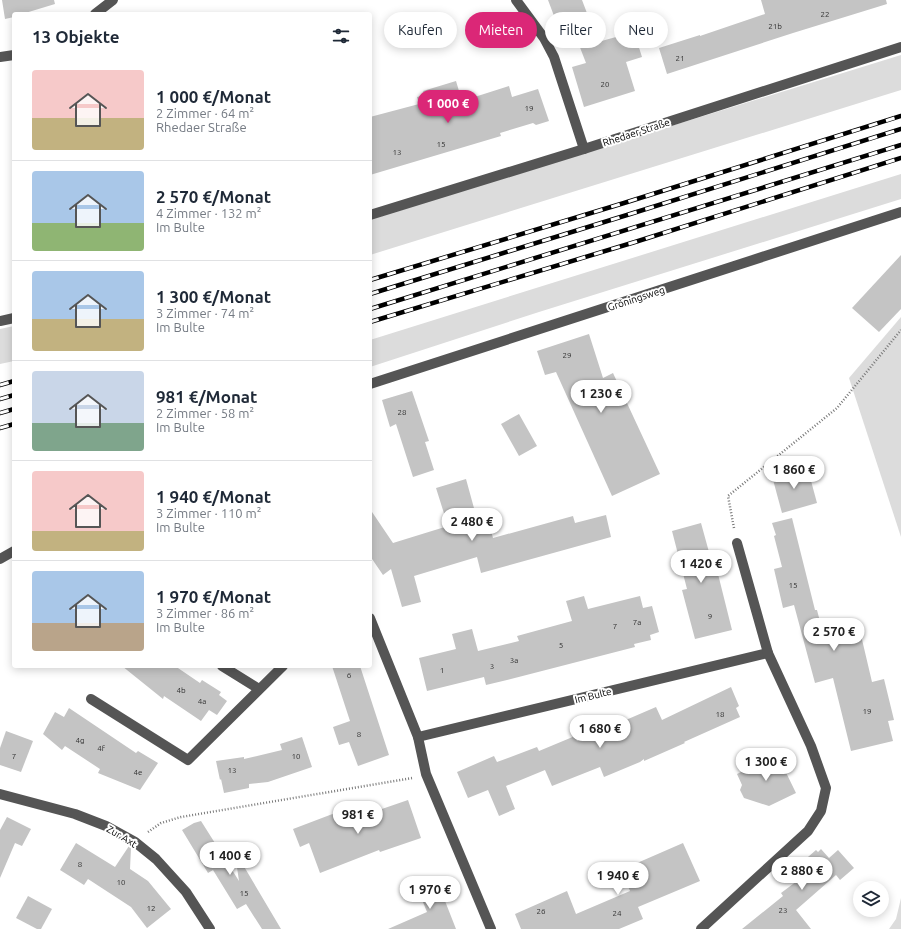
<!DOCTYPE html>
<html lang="de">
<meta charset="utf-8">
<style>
body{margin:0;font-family:Ubuntu,sans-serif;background:#f6f6f7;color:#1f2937;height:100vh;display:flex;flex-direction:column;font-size:15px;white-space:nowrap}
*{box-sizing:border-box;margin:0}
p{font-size:13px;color:#747a83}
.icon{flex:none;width:22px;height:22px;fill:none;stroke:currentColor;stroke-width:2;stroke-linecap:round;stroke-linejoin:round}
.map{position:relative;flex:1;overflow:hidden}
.sheet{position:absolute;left:12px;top:12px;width:360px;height:656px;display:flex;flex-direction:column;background:#fff;border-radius:4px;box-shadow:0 2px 10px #0003}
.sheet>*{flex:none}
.hud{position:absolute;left:384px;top:12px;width:380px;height:36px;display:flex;gap:8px}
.fabs{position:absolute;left:853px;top:881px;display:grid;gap:8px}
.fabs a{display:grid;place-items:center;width:36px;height:36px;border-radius:50%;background:#fff;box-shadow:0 2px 10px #0003;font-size:20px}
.price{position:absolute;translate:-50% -34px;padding:0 9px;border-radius:14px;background:#fff;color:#222;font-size:13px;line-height:26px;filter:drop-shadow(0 1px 2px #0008)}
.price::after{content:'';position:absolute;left:50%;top:24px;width:12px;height:9px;margin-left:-6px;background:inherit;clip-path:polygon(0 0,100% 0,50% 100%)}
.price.active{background:#db2777;color:#fff}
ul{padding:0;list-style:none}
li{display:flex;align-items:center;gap:12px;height:100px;padding:0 20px}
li+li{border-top:1px solid #e0e1e3}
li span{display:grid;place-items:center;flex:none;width:112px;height:80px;border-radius:4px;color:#555}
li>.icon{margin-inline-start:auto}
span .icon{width:48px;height:48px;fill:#fffc;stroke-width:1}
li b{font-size:17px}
h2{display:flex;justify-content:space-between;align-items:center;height:48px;padding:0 20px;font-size:17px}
.chip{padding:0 14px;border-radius:18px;background:#fff;box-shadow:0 2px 10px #0003;font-size:14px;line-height:36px}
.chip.active{background:#db2777;color:#fff}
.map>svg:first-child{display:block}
.green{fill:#dcdcdc}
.building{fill:#c4c4c4}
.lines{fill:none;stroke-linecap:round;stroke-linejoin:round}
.path{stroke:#777;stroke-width:2.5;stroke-dasharray:1 2;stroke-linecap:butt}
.minor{stroke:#555;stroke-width:10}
.rail-casing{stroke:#000;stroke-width:4.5}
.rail{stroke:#fff;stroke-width:3;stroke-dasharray:9;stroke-linecap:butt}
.labels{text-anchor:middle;stroke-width:4;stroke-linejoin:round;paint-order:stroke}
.number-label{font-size:8px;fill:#313131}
.street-label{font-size:10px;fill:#000;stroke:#fff}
</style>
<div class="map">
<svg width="901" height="929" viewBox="0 0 901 929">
<rect width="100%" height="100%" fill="#fff"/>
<g class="green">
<path d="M 901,55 L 901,90 L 370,255 L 370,219 Z"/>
<path d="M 901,174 L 901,199 L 539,312 L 370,367 L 370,340 Z"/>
<path d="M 901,317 L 901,537 L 849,378 Z"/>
<path d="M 14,326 L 14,361 L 0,364 L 0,329 Z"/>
<path d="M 901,898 L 901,929 L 889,929 L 896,919 Z"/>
</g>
<g class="building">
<path d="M 2,0 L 54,0 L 55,4 L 22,14 L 14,14 L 14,17 L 5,19 Z"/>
<path d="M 548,0 L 582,0 L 598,42 L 634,32 L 642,57 L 626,62 L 635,91 L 584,107 L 572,67 L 586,63 L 574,32 L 562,37 Z"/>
<path d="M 761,0 L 886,0 L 887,4 L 793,33 L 667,74 L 659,48 L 700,35 L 700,36 L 765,14 Z"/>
<path d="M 456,81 L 462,101 L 509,86 L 512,97 L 538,89 L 549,121 L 536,125 L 533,123 L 500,133 L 501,136 L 370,175 L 370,117 L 419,104 L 417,97 L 425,95 L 423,91 Z"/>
<path d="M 901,255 L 901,309 L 879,332 L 852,308 Z"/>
<path d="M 589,334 L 603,378 L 613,373 L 660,474 L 612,496 L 556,372 L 545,375 L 537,351 Z"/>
<path d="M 412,391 L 429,441 L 425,442 L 434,470 L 413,477 L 396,424 L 390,427 L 382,400 Z"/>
<path d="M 519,414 L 537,446 L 519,456 L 501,424 Z"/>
<path d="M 807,466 L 817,503 L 782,513 L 772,476 Z"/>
<path d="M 466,479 L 477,519 L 487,516 L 493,538 L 573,516 L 575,523 L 606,515 L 611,537 L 481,573 L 477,557 L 414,576 L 421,602 L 402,607 L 391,569 L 383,575 L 370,556 L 370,509 L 393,543 L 448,526 L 436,488 Z"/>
<path d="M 792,518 L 815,610 L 817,610 L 824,637 L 838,634 L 838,636 L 860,631 L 872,682 L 884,679 L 894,720 L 888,721 L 893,741 L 851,751 L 833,678 L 815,683 L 794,605 L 783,608 L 774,569 L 782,567 L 774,536 L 776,535 L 772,523 Z"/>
<path d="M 701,523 L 712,563 L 715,562 L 732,630 L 695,639 L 682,590 L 687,589 L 672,531 Z"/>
<path d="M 584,596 L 588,609 L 640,596 L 643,608 L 652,606 L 659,632 L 650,635 L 651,640 L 634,644 L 635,647 L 507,680 L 486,685 L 484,677 L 427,691 L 419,658 L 456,649 L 452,634 L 472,629 L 478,651 L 519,641 L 517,636 L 572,621 L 566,601 Z"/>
<path d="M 122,666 L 175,666 L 200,683 L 202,680 L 221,692 L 219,695 L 227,701 L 217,715 L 209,710 L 201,721 L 164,696 L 163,699 Z"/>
<path d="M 332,666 L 360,666 L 389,755 L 358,766 L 349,742 L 339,745 L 333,727 L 350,721 Z"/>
<path d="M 731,687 L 739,706 L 736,708 L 740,717 L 684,742 L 685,743 L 644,761 L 644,759 L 640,762 L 604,777 L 600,767 L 552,786 L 545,770 L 506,786 L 515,809 L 499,816 L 488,790 L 468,798 L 457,772 L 494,756 L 497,762 L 537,747 L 539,751 L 575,736 L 577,741 L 656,707 L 662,720 Z"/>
<path d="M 69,708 L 136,753 L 138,751 L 158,763 L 140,790 L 98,773 L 100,769 L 65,746 L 62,750 L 43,734 L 55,712 L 64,717 Z"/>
<path d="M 6,731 L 33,741 L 21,772 L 0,765 L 0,748 Z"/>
<path d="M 302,737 L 312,767 L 268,782 L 249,784 L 249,788 L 224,793 L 221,779 L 220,780 L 216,761 L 244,757 L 244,759 L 282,750 L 280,744 Z"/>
<path d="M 777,754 L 796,793 L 769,806 L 744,798 L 740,790 L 742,785 L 737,774 Z"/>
<path d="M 408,800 L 421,838 L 380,852 L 379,850 L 320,873 L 309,843 L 300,847 L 293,829 L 343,810 L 347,821 Z"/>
<path d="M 7,817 L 31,829 L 22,846 L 15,843 L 0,878 L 0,830 Z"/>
<path d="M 201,821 L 239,881 L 235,854 L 236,853 L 281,929 L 262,929 L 246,904 L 237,909 L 213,870 L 208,873 L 182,830 L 194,823 Z"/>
<path d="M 76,843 L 115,867 L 129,846 L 131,847 L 130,869 L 148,881 L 171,909 L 147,928 L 131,907 L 88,879 L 84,885 L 60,870 Z"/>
<path d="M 683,843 L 700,881 L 638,907 L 643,919 L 619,929 L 521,929 L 515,914 L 567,891 L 576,914 L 630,891 L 621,870 Z"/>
<path d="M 821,849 L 829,858 L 838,850 L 854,868 L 840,880 L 836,875 L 796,910 L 811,929 L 742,929 L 783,896 L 781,893 L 797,881 L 792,875 L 795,873 L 793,870 L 816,850 L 818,852 Z"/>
<path d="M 436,878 L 456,929 L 388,929 L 427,912 L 416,885 Z"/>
<path d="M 28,896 L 52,909 L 41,929 L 37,929 L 16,918 Z"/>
</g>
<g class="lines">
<g class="path">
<path d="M 734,528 L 728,496 L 837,408 L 901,330"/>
<path d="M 148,832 L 161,823 L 181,817 L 412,778"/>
</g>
<g class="minor">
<path d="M 516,0 L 544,38 L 554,57 L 584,149"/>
<path d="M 95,14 L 113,0"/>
<path d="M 0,57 L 14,55"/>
<path d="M 370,215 L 584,149 L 901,47"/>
<path d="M 0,321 L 14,318"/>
<path d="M 370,384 L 901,212"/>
<path d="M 0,559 L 14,551"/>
<path d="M 370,618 L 418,737 L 426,774 L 491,929"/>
<path d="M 222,666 L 259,689"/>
<path d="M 91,699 L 188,760 L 283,666"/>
<path d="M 418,737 L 768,653"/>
<path d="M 0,794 L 75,814 L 106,826 L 135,842 L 156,859 L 186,892 L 210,929"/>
<path d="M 701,929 L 808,831 L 821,811 L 826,788 L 811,746 L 768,653 L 737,543"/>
</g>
<g class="rail-casing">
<g id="rail">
<path d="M 370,280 L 624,203 L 901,116"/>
<path d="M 370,294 L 627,215 L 901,129"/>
<path d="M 370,309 L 901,145"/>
<path d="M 370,322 L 635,242 L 901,158"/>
<path d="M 0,385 L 14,381"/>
<path d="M 0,399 L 14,395"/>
<path d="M 0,413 L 14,409"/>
<path d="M 0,428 L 14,424"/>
</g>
</g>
<use href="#rail" class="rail"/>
</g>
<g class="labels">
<g class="number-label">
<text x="825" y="17">22</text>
<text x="775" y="29">21b</text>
<text x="680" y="61">21</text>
<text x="605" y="87">20</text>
<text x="529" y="111">19</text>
<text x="441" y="147">15</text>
<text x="397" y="155">13</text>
<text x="567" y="358">29</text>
<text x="402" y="415">28</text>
<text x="793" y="588">15</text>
<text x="710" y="619">9</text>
<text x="637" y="625">7a</text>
<text x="615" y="629">7</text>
<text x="561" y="648">5</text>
<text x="514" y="663">3a</text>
<text x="492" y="669">3</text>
<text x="442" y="673">1</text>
<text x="349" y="678">6</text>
<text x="181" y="693">4b</text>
<text x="202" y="704">4a</text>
<text x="867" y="714">19</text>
<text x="720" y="717">18</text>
<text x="359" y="737">8</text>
<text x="80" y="743">4g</text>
<text x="101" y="751">4f</text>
<text x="14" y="759">7</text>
<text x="296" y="759">10</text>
<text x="232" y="773">13</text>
<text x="138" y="775">4e</text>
<text x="80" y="867">8</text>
<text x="121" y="885">10</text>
<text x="244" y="896">15</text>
<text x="151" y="911">12</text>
<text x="783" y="913">23</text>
<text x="541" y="914">26</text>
<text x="617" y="916">24</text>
</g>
<g class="street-label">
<text transform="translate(636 132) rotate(-18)" y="4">Rhedaer Straße</text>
<text transform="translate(636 298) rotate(-18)" y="4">Gröningsweg</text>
<text transform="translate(593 695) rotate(-14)" y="4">Im Bulte</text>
<text transform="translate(122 836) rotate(31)" y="4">Zur Axt</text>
</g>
</g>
</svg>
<div class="fabs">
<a><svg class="icon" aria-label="layers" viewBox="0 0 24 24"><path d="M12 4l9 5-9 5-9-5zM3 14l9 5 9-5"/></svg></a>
</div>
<b class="price active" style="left:448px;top:124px">1 000 €</b>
<b class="price" style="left:601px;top:414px">1 230 €</b>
<b class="price" style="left:794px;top:490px">1 860 €</b>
<b class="price" style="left:472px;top:542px">2 480 €</b>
<b class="price" style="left:701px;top:584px">1 420 €</b>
<b class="price" style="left:834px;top:652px">2 570 €</b>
<b class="price" style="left:600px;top:749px">1 680 €</b>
<b class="price" style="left:766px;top:782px">1 300 €</b>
<b class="price" style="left:358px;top:835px">981 €</b>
<b class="price" style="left:230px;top:876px">1 400 €</b>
<b class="price" style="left:802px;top:891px">2 880 €</b>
<b class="price" style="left:618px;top:896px">1 940 €</b>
<b class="price" style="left:430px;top:910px">1 970 €</b>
<div class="hud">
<a class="chip">Kaufen</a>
<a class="chip active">Mieten</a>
<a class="chip">Filter</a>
<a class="chip">Neu</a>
</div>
<section class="sheet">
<h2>13 Objekte<svg class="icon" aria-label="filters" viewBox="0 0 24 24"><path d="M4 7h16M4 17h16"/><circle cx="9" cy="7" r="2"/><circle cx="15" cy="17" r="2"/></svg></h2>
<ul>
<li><span style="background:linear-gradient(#f6c9c9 60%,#c2b280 0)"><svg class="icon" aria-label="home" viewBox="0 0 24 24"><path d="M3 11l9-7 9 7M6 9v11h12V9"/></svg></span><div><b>1 000 €/Monat</b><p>2 Zimmer · 64 m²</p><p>Rhedaer Straße</p></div></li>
<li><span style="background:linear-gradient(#a9c7e8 65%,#8fb573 0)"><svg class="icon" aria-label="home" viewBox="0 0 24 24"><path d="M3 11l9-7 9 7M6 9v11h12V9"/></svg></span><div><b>2 570 €/Monat</b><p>4 Zimmer · 132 m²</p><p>Im Bulte</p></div></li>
<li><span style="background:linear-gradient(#a9c7e8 60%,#c2b280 0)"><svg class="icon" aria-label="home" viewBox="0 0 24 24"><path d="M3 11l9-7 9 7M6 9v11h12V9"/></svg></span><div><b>1 300 €/Monat</b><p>3 Zimmer · 74 m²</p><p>Im Bulte</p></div></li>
<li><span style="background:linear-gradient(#c9d6e8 65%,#7fa58c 0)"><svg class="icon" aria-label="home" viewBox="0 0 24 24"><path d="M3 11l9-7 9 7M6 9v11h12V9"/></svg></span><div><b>981 €/Monat</b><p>2 Zimmer · 58 m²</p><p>Im Bulte</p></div></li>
<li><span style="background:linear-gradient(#f6c9c9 75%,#c2b280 0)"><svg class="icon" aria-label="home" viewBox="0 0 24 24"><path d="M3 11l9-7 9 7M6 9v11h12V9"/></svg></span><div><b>1 940 €/Monat</b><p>3 Zimmer · 110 m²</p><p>Im Bulte</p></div></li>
<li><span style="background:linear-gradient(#a9c7e8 65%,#b9a48a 0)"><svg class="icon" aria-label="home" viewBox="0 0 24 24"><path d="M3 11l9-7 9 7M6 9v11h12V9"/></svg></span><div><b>1 970 €/Monat</b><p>3 Zimmer · 86 m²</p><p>Im Bulte</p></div></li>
</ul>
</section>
</div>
